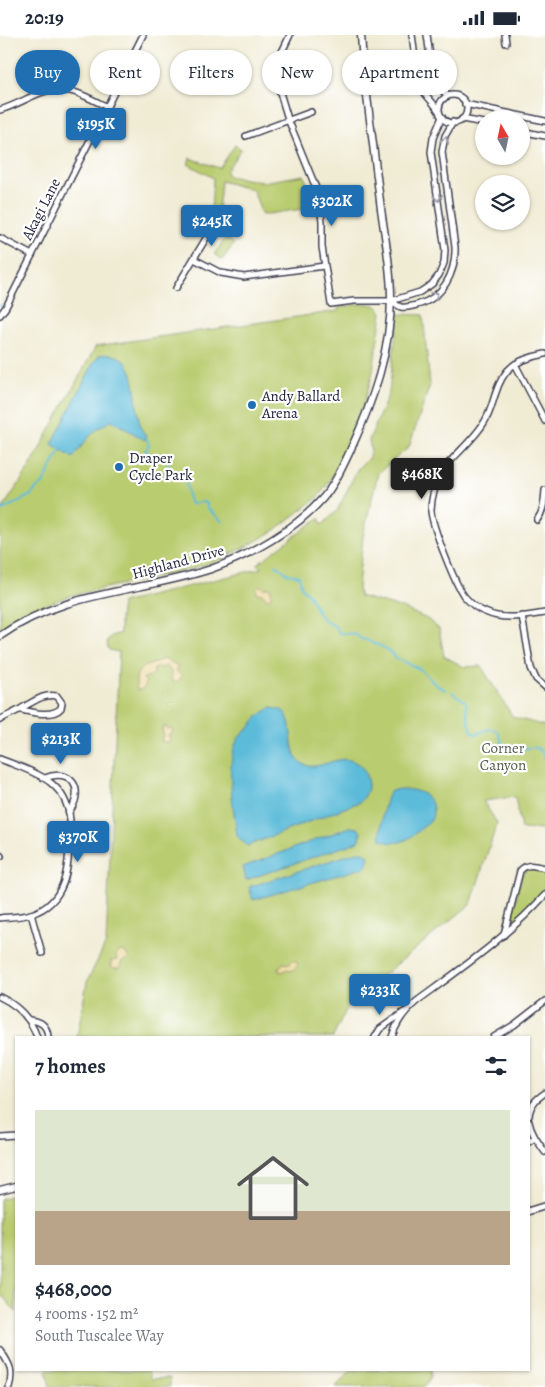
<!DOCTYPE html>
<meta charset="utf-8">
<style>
body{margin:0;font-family:Alegreya,serif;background:#f6f6f7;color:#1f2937;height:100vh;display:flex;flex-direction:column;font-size:19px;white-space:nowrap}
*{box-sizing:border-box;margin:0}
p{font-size:16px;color:#747a83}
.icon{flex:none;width:28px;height:28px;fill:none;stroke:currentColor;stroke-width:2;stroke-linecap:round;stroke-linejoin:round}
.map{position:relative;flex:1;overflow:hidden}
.panel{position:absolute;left:15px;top:1001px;width:515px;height:335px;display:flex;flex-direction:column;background:#fff;border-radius:0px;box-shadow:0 1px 4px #0004}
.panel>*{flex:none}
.hud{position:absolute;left:15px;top:15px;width:515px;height:45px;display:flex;gap:10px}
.needle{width:32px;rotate:351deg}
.tools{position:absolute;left:475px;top:75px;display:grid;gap:10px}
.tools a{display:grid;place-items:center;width:55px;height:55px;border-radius:50%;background:#fff;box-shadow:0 1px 4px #0004;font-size:25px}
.price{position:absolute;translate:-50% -42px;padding:0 11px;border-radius:5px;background:#1f6fb2;color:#fff;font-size:16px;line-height:32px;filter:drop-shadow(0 1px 2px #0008)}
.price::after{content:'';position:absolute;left:50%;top:30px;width:15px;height:11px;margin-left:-8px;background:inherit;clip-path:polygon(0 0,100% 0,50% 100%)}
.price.current{background:#222;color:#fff}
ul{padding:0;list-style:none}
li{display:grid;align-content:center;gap:10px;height:265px;padding:0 20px}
li span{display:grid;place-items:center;height:155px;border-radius:0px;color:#555}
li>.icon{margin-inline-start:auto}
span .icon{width:90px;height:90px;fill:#fffc;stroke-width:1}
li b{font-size:21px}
h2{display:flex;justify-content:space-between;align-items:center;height:60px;padding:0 20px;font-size:21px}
.pill{padding:0 18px;border-radius:22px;background:#fff;box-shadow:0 1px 4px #0004;font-size:18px;line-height:45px}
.pill.current{background:#1f6fb2;color:#fff}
.status{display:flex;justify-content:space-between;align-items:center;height:35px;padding:0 25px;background:#fff;direction:ltr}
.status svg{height:14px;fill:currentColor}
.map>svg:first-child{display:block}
.green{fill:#b9cc70;stroke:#6e7756}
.sand{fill:#eeda9e;stroke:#887e6c}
.water{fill:#5bbbd9;stroke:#3e6e8a}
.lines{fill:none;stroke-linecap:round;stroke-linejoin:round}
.stream{stroke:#5bbbd9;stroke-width:2}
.minor-casing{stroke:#414052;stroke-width:8}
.tertiary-casing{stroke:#414052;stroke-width:9}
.minor{stroke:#fff;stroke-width:5}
.tertiary{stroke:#fff;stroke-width:6}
.oneway{stroke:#9c9ca7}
.poi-dot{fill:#1f6fb2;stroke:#fff;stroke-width:2}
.labels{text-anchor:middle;stroke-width:4.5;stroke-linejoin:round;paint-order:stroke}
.street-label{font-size:15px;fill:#22223b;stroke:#fff}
.poi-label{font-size:15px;fill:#22223b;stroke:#fff;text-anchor:start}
.park-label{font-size:15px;fill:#575e4e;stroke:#fff}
</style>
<div class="status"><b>20:19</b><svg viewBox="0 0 49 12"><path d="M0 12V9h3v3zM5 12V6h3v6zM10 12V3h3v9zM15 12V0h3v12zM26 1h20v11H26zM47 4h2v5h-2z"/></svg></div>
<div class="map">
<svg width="545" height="1352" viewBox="0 0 545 1352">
<rect width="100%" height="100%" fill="#fff"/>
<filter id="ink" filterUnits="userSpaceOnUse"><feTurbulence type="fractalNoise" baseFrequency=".02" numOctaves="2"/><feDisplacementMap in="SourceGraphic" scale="10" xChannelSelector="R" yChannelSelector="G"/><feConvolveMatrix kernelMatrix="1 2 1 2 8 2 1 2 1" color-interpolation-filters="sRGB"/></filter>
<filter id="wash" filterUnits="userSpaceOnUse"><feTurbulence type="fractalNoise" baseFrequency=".0096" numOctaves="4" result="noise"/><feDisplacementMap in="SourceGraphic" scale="20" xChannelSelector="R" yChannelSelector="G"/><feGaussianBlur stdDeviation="1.12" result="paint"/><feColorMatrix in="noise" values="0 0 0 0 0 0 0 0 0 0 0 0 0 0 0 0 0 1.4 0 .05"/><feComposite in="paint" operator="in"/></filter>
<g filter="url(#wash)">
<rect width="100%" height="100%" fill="#f0ebd3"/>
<g class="green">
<path d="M 235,110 L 241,114 L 226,136 L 228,141 L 263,147 L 304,140 L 315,172 L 262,180 L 253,155 L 221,146 L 218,177 L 211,176 L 213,143 L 188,129 L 190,123 L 219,133 Z"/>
<path d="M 226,203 L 234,209 L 222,225 L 214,219 Z"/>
<path d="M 357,269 C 367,269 378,267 382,278 L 372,341 L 364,368 L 332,442 L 322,457 L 316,464 L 274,496 L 247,511 L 219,525 L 191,534 L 69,561 L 40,572 L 0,595 L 0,477 L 28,435 L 96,311 L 338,276 L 339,273 Z"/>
<path d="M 398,279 L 423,280 L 430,350 L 409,412 L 378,438 L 363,501 L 358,551 L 359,561 L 405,574 L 427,584 L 439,594 L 444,621 L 464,632 L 481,631 L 513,682 L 545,691 L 545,795 L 521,794 L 515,762 L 483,766 L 497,788 L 471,869 L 350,967 L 333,1002 L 77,1002 L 87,947 L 106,908 L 119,617 L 109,615 C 104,606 110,599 120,599 L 120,584 L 122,568 L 262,533 L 257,529 L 319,483 L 322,490 L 337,476 L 358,433 L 368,424 L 371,416 L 369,405 L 389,358 Z"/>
<path d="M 529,833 L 545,837 L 545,856 L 514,888 L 511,888 L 511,887 L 521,841 L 527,834 Z"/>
<path d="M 13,1160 L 16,1160 L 16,1277 L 0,1258 L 0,1164 Z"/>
<path d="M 46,1335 L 148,1335 L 151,1344 L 170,1343 L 170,1352 L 50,1352 Z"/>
<path d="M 352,1335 L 430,1335 L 431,1342 L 424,1352 L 335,1352 Z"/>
</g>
<g class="sand">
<path d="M 259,551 L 261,551 L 264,554 L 267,552 L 271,554 L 271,560 L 269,564 L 267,564 L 263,559 L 257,558 L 256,554 Z"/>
<path d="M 163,624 L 177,630 L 177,637 L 181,640 C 182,643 177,648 174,647 L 171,645 L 172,639 L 168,632 L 165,631 L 161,633 L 157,631 L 154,634 L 154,638 L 151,641 L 143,643 L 146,647 L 145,652 L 140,655 L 137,655 C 132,629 148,633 163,624 Z"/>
<path d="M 165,691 L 168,694 L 171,693 L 173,695 L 172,698 L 168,700 L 170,704 L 169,708 L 161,706 L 163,699 L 162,693 Z"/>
<path d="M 122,916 L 127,919 L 128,924 L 122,926 L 119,933 L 114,933 L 111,931 L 111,926 L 117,925 L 116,920 L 118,917 Z"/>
<path d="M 293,925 L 297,927 L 298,930 L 293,935 L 290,936 L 288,934 L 281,937 L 279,936 L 279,933 L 283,928 L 290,929 L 291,927 Z"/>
</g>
<g class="water">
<path d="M 100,320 C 137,314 134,354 138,378 C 139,383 140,389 141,393 C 143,397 146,400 147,404 L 146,405 L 143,404 L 116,388 L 111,386 C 94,393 83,409 73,423 L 52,409 L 94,327 Z"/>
<path d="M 272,673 C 277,674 283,674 286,679 C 294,692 288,722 303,729 C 321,738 339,715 358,729 C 365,734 367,742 368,750 C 368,757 365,762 360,767 L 247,811 L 237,801 C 234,774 224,728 238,704 C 241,700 245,696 249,693 C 256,683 261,677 272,673 Z"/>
<path d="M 399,754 C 413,754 431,757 433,774 C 433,778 433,782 431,785 C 429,789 425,790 422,793 C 411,804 396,813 381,804 C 380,795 384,761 391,756 C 392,756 398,754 399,754 Z"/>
<path d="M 350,792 L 358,793 L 361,797 L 360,805 L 349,810 L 246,845 L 243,832 Z"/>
<path d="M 357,817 L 364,817 L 369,821 L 366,832 L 253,865 L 249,852 Z"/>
</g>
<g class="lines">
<g class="stream">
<path d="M 0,270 L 1,271"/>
<path d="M 147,404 L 149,410 L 145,416 C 162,427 170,408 169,438 L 173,441 L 184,444 C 189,452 186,460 191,469 L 203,467 L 207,469 L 207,473 L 223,487"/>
<path d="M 0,476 L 31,460 L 36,454 L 43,449 L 61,413"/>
<path d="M 276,530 L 288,539 L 299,541 L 302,553 L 309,560 L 319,579 L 325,586 L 335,591 L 339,598 L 355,599 L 361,604 L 367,605 L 370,607 L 381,611 L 391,618 L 396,623 L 420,634 L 436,650 L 446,655"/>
<path d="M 452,657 L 466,667 L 468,683 L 472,697 L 476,699 C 482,697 490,692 496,695 C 501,698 500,708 505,712 C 512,717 532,711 537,713 C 540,714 543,719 545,721"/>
</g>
</g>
</g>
<g filter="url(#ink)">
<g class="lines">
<g class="minor-casing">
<g id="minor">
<path d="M 290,0 L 281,19 L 278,35 L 278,51 L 288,84 L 318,158 L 322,186 L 322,212 L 331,269 L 354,266 L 391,266 L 420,257 L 432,249 L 439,240 L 444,228 L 445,215 L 431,117 L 433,103 L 442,82"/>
<path d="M 412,0 C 415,18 415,40 423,56 C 428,63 434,68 438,75"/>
<path d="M 427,0 C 431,23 429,45 448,61"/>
<path d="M 505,0 L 506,8"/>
<circle cx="453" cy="74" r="14"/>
<path d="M 465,69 L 545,86"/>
<path d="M 0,75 C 14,71 27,63 40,58 C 64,48 86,61 107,72"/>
<path d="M 462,84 L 484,88"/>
<path d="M 521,96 L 545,101"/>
<path d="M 246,101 L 311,77"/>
<path d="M 0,203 L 32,220"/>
<path d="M 194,224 L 221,238 L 244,242 L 324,231"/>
<path d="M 176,253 L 214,190"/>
<path d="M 391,266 C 394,268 398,271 401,272 C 406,273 412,271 417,270 C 443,263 456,238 455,212 L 442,117 L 445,101 L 453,87"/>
<path d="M 0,280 L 6,272 L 143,0"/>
<path d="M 545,319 C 516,325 504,331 495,360 C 492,369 490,378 485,386 C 476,402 459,416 447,430 C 438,443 431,460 431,476 C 432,491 455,549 464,561 C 470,568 477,574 485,577 C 504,586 525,581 545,578"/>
<path d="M 515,329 L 545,386"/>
<path d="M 537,485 C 544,476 544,466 545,455"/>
<path d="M 522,581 L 531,633 L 536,644 L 545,652"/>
<path d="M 0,685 C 7,680 15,678 22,673 C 33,667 44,658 57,661 L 62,668 L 61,673 C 52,683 32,677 21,675"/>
<path d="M 0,724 C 32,737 66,744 70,785 C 68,820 73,866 31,879 C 21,882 10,882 0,883"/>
<path d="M 45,743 C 71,732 86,755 69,777"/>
<path d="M 0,820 L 1,821"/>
<path d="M 31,879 L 42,918"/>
<path d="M 504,900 L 520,836 C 527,827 536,831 545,833"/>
<path d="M 0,962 C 17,970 31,984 37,1002"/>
<path d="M 29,985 C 41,986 47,990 48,1002"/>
<path d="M 375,1002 L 380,994 L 404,977"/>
<path d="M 392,1002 C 396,988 405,976 417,966 C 462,933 507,902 545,860"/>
<path d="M 494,1002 L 514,990 L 545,966"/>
<path d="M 529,1081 C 530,1070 536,1064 545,1058"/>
<path d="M 529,1087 C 531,1098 538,1107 545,1117"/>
<path d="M 0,1101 L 16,1100"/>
<path d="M 529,1107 L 535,1103"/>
<path d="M 0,1315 C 9,1328 14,1335 9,1352"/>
</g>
</g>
<g class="tertiary-casing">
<g id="tertiary">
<path d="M 0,601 C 66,555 138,558 211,534 C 250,520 295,495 323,463 C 335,449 343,431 351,414 C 373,366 391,315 391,262 C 391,233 385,203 381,174 C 375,125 369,77 363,29 L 361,0"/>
<path d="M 0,1155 L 16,1151"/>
<path d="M 529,1176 L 545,1171"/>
</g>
</g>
<use href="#minor" class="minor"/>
<use href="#tertiary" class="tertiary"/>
</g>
<defs><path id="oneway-chevron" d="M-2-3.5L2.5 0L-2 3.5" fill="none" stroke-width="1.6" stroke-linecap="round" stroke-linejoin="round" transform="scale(1.25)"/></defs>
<g class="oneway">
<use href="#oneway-chevron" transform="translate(445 105) rotate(-73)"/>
<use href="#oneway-chevron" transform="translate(438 163) rotate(82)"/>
<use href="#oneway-chevron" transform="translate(435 260) rotate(-38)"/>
</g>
</g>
<g class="poi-dot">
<circle cx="252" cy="370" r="5"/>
<circle cx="119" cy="432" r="5"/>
</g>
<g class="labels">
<g class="street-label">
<text transform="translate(41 174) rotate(-63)" y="5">Akagi Lane</text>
<text transform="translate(178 527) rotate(-15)" y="5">Highland Drive</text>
</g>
<g class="poi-label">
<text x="262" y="366">Andy Ballard<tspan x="262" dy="17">Arena</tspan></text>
<text x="129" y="428">Draper<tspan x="129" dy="17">Cycle Park</tspan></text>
</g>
<g class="park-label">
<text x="503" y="718">Corner<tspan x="503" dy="17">Canyon</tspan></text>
</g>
</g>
</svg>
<div class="tools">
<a><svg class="needle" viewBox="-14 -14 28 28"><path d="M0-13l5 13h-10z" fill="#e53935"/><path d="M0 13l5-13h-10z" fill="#747a83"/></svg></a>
<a><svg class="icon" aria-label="layers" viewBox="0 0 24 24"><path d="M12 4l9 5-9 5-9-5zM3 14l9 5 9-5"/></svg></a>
</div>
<b class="price" style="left:96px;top:115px">$195K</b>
<b class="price" style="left:332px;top:192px">$302K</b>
<b class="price" style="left:212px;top:212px">$245K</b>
<b class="price current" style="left:422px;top:465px">$468K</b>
<b class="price" style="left:61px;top:730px">$213K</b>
<b class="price" style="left:78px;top:828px">$370K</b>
<b class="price" style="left:380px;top:981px">$233K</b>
<div class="hud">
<a class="pill current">Buy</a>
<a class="pill">Rent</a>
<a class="pill">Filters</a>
<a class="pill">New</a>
<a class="pill">Apartment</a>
</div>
<section class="panel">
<h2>7 homes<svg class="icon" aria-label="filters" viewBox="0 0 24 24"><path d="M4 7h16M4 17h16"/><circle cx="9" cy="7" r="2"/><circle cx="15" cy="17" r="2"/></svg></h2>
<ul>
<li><span style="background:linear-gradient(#dfe7d0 65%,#b9a48a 0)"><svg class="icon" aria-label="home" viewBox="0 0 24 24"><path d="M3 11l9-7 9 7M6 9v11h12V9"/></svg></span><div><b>$468,000</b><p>4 rooms · 152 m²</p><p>South Tuscalee Way</p></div></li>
</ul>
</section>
</div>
